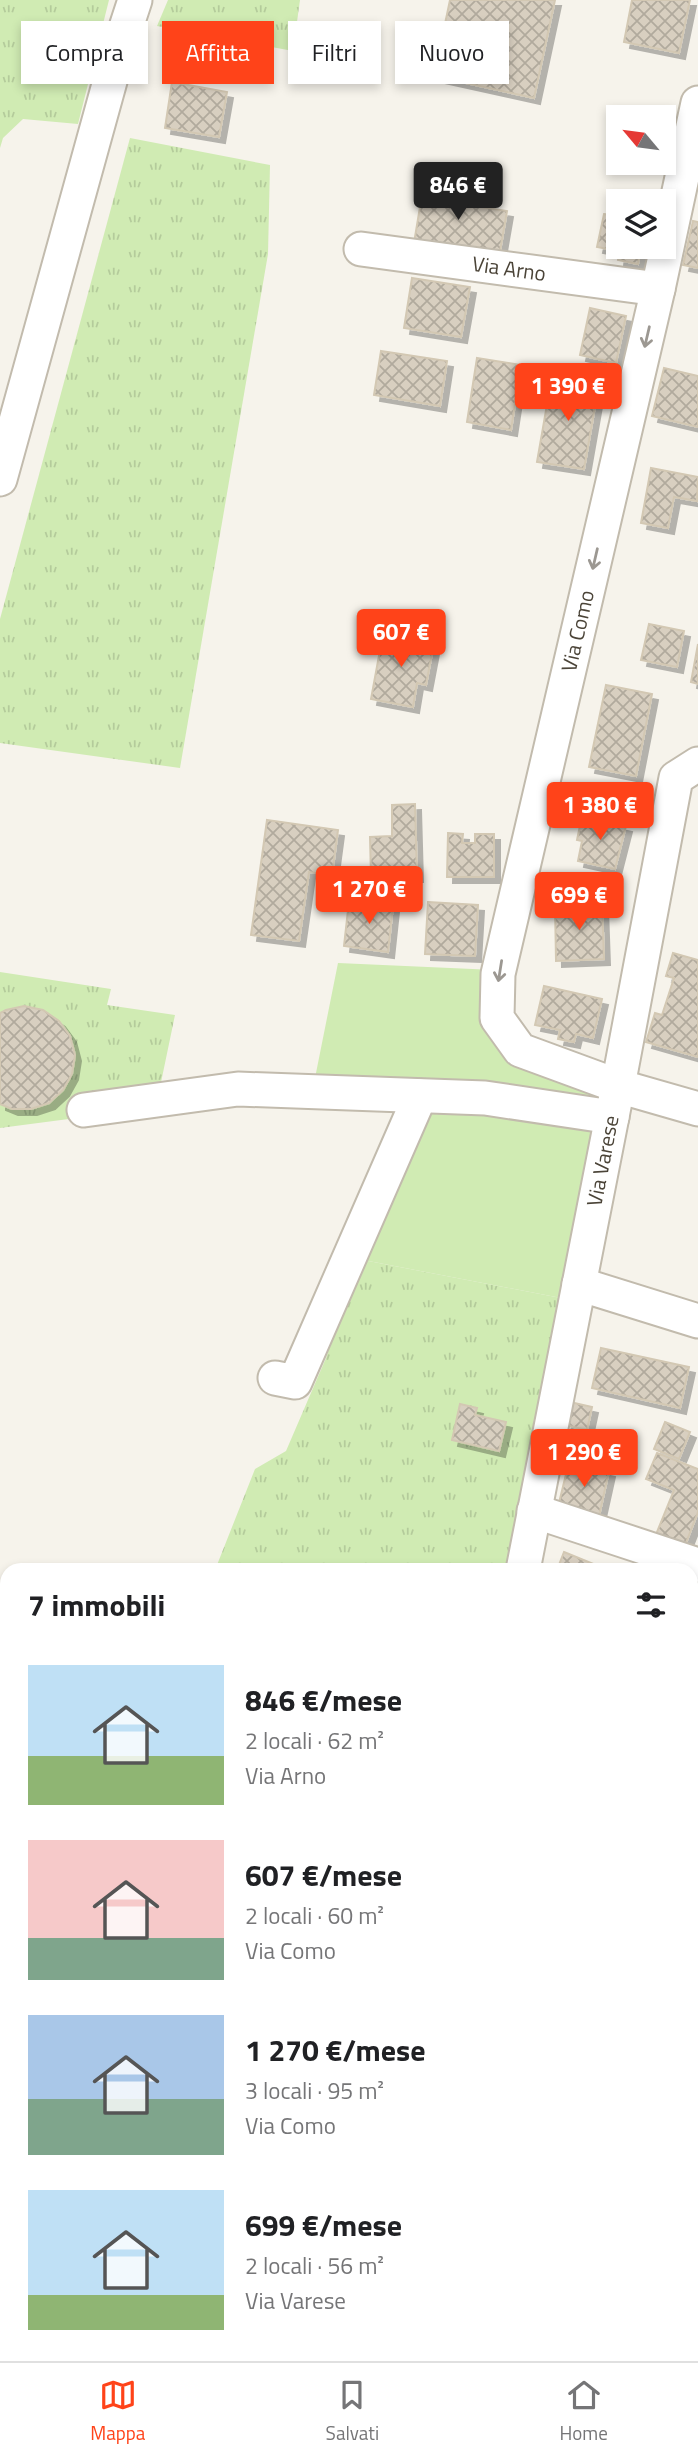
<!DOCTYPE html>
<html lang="it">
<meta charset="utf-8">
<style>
body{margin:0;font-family:"Titillium Web",sans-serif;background:#f6f6f6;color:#202124;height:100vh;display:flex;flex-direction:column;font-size:26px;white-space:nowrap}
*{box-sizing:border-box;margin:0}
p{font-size:23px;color:#757577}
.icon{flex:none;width:38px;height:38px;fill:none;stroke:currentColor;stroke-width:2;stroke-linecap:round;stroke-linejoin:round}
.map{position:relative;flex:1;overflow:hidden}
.sheet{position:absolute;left:0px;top:1563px;width:698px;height:800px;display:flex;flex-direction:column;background:#fff;border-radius:21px 21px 0 0;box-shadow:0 4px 10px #0003}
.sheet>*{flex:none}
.hud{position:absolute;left:21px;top:21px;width:656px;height:63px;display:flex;gap:14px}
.needle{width:46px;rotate:299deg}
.fabs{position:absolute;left:606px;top:105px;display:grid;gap:14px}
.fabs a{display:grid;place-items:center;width:70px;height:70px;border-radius:0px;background:#fff;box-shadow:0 4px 10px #0003;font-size:35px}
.price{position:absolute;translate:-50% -60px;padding:0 16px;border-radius:7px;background:#ff4319;color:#fff;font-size:23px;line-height:46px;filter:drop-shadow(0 2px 4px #0008)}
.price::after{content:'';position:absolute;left:50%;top:42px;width:21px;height:16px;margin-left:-10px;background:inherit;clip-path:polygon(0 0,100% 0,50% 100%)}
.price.active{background:#222;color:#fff}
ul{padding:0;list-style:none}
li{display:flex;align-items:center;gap:21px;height:175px;padding:0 28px}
li span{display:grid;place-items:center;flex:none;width:196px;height:140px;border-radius:0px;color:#555}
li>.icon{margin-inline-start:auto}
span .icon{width:84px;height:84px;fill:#fffc;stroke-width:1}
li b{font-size:30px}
h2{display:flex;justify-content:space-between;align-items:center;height:84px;padding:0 28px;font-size:30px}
.pill{padding:0 24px;border-radius:0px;background:#fff;box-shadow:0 4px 10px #0003;font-size:24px;line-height:63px}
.pill.active{background:#ff4319;color:#fff}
.menu{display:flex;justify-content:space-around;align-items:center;height:98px;border-top:2px solid #e0e0e0;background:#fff;font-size:19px;color:#757577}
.menu a{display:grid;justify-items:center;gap:4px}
.menu .active{color:#ff4319}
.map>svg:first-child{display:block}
.grass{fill:url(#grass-tufts)}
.forest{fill:url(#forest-crowns)}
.garden{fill:#d0ebb3}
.building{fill:url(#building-cross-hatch);stroke:#d3c8b3;stroke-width:2;filter:url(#shadow)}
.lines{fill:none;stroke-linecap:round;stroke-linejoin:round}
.minor-casing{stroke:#c2bbad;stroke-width:37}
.minor{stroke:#fff;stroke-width:33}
.oneway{stroke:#9c9892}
.labels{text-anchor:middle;stroke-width:5;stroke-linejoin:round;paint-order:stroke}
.street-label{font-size:21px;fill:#4b4438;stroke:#fff}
</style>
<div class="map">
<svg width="698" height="2361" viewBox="0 0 698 2361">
<defs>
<pattern id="grass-tufts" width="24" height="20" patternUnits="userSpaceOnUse" patternTransform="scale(1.75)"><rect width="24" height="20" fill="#d0ebb3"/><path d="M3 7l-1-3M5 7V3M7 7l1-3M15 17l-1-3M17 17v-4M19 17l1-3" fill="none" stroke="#b4cb9b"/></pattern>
<pattern id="forest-crowns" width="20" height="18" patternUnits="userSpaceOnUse" patternTransform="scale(1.75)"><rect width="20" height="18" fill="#d0ebb3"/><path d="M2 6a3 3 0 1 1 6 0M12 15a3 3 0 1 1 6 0" fill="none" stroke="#b4cb9b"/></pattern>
<pattern id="building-cross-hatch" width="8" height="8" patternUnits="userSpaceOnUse" patternTransform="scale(1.75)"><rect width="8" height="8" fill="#d8cfc0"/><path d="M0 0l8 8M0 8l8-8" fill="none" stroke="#b1aa9d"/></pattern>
<filter id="shadow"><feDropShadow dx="6" dy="6" stdDeviation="0" flood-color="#0004"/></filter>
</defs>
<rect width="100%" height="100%" fill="#f6f3eb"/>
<g class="grass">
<path d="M 0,0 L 109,0 L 78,124 L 23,119 L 3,138 L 0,148 Z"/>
<path d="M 168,0 L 300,0 L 293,51 L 157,26 Z"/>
<path d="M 130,138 L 270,165 L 268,254 L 180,768 L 0,743 L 0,619 Z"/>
<path d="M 0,972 L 111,989 L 107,1005 L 175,1015 L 159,1092 L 84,1117 L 0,1128 Z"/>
<path d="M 358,1259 L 561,1298 L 506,1570 L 215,1570 L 255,1469 L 286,1451 L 326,1358 Z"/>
</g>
<path class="forest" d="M 694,1949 L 698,1951 L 698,2061 L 691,2059 L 691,1956 Z"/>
<g class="garden">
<path d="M 338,963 L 495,970 L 487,1014 L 601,1095 L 599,1107 L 314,1083 Z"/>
<path d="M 426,1101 L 595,1123 L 561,1298 L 358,1259 Z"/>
</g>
<g class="building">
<path d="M 450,0 L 555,0 L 534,98 L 434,76 Z"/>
<path d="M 632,0 L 690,0 L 679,53 L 624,42 Z"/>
<path d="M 172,82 L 227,92 L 219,137 L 165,128 Z"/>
<path d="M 424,183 L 470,191 L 468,205 L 507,211 L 499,257 L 414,243 Z"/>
<path d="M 604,214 L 618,216 L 618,247 L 641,247 L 638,264 L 618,260 L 619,251 L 597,247 Z"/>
<path d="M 693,221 L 698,222 L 698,268 L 683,265 Z"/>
<path d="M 412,278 L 470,287 L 461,337 L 404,328 Z"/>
<path d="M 590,308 L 626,316 L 616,363 L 580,355 Z"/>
<path d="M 381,351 L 447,361 L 440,406 L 374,395 Z"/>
<path d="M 477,358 L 521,365 L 511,430 L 467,422 Z"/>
<path d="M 664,368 L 698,376 L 698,427 L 652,416 Z"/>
<path d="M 552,376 L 599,384 L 584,469 L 537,462 Z"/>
<path d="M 651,468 L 698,477 L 697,501 L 674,497 L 668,528 L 641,523 Z"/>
<path d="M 649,624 L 684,631 L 677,667 L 641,660 Z"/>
<path d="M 383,634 L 434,643 L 426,685 L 417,683 L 413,707 L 371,699 Z"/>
<path d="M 698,644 L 698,684 L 691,682 Z"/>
<path d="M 606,685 L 652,694 L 636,776 L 589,767 Z"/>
<path d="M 415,804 L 417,876 L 371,877 L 370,837 L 392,836 L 392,805 Z"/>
<path d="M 582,816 L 626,826 L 615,869 L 578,861 L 582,841 L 577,840 Z"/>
<path d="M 267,820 L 338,830 L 332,875 L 309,872 L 299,941 L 251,935 Z"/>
<path d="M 448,833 L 463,834 L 462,843 L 475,843 L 475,834 L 494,834 L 494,877 L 447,877 Z"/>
<path d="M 349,901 L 393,906 L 388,952 L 344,946 Z"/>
<path d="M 428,902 L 478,905 L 475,956 L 425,954 Z"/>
<path d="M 602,903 L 604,959 L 556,961 L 555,905 Z"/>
<path d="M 673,953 L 698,960 L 698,1057 L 646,1042 L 655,1013 L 662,1015 L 674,978 L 666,976 Z"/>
<path d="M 544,986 L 602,999 L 593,1038 L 576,1034 L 574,1042 L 558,1039 L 560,1030 L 535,1025 Z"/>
<path d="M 24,1006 L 43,1010 L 59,1021 L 70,1036 L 75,1055 L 72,1074 L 63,1090 L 49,1103 L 31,1109 L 12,1109 L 0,1104 L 0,1013 L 6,1010 Z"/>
<path d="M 601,1348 L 689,1367 L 680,1408 L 592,1388 Z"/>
<path d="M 570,1402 L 592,1407 L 587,1430 L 565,1425 Z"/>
<path d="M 460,1404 L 477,1408 L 475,1415 L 506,1422 L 499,1451 L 452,1440 Z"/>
<path d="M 665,1422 L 690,1432 L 679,1459 L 654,1449 Z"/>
<path d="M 657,1453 L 698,1469 L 698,1512 L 684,1548 L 655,1537 L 674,1490 L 646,1479 Z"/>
<path d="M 569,1462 L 609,1471 L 599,1516 L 558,1507 Z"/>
<path d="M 564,1552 L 608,1570 L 557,1570 Z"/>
<path d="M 691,1596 L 698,1599 L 698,1641 L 691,1639 Z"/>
<path d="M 691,1663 L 698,1665 L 698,1709 L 691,1706 Z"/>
<path d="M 691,1729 L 698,1733 L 698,1778 L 691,1777 Z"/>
<path d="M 0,1813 L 7,1816 L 7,1827 L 0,1845 Z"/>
<path d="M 691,1826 L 698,1828 L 698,1871 L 691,1869 Z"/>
<path d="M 691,2084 L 698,2087 L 698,2144 L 691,2142 Z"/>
<path d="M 241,2356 L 299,2356 L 297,2361 L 255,2361 Z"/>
</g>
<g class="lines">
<g class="minor-casing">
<g id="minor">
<path d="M 698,103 L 658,289 L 498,974 L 497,1018 L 520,1050 L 618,1086 L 698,1109"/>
<path d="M 361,249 L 658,289"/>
<path d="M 0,479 L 118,52 L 135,0"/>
<path d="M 84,1110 L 238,1089 L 485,1098 L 612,1117"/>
<path d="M 579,1284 L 698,1321"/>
<path d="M 275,1378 L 295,1382 L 420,1096"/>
<path d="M 534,1511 L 698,1565"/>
<path d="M 523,1570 L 618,1086 L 676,778 L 698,764"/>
<path d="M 0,1735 L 7,1738"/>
<path d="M 691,1786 L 698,1788"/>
<path d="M 0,1967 L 7,1969"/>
<path d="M 691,2210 L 698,2213"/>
<path d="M 348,2361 L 350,2356"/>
</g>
</g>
<use href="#minor" class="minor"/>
</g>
<defs><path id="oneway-shaft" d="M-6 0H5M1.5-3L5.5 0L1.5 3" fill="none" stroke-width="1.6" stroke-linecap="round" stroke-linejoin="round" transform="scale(1.75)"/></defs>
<g class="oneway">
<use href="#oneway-shaft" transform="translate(647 337) rotate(103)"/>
<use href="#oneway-shaft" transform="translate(595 559) rotate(103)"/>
<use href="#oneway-shaft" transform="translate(500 971) rotate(99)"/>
</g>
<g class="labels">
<g class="street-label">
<text transform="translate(509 269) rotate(8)" y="7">Via Arno</text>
<text transform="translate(578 631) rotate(-77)" y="7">Via Como</text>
<text transform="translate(603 1161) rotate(-79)" y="7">Via Varese</text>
</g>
</g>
</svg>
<div class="fabs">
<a><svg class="needle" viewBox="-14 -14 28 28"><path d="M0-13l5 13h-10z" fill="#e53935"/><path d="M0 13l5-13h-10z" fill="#757577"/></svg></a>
<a><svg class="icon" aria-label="layers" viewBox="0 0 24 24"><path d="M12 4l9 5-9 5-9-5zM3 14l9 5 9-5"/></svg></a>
</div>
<b class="price active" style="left:458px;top:222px">846 €</b>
<b class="price" style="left:568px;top:423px">1 390 €</b>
<b class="price" style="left:401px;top:669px">607 €</b>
<b class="price" style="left:600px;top:842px">1 380 €</b>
<b class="price" style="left:369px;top:926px">1 270 €</b>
<b class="price" style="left:579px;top:932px">699 €</b>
<b class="price" style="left:584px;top:1489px">1 290 €</b>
<div class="hud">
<a class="pill">Compra</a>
<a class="pill active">Affitta</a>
<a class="pill">Filtri</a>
<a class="pill">Nuovo</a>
</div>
<section class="sheet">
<h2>7 immobili<svg class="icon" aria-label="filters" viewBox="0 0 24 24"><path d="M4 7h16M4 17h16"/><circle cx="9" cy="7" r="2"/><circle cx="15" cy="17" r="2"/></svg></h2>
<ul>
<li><span style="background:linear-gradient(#bfe0f5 65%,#8fb573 0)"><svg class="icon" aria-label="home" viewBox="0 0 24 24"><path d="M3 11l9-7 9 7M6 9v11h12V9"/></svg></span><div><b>846 €/mese</b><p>2 locali · 62 m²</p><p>Via Arno</p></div></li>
<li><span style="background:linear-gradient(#f6c9c9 70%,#7fa58c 0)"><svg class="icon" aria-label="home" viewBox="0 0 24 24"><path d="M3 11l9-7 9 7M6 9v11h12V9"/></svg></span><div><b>607 €/mese</b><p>2 locali · 60 m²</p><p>Via Como</p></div></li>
<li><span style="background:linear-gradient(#a9c7e8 60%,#7fa58c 0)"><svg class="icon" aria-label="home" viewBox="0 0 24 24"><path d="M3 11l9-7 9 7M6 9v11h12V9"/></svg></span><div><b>1 270 €/mese</b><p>3 locali · 95 m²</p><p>Via Como</p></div></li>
<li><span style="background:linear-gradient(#bfe0f5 75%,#8fb573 0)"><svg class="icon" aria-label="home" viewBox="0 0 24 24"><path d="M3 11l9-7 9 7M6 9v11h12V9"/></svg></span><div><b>699 €/mese</b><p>2 locali · 56 m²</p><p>Via Varese</p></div></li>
</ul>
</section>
</div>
<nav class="menu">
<a class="active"><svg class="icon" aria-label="map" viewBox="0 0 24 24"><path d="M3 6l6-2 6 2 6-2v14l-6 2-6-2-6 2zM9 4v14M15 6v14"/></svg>Mappa</a>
<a><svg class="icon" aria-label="saved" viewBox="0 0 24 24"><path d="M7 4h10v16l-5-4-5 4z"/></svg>Salvati</a>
<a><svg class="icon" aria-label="home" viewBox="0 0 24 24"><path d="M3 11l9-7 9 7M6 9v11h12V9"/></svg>Home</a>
</nav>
